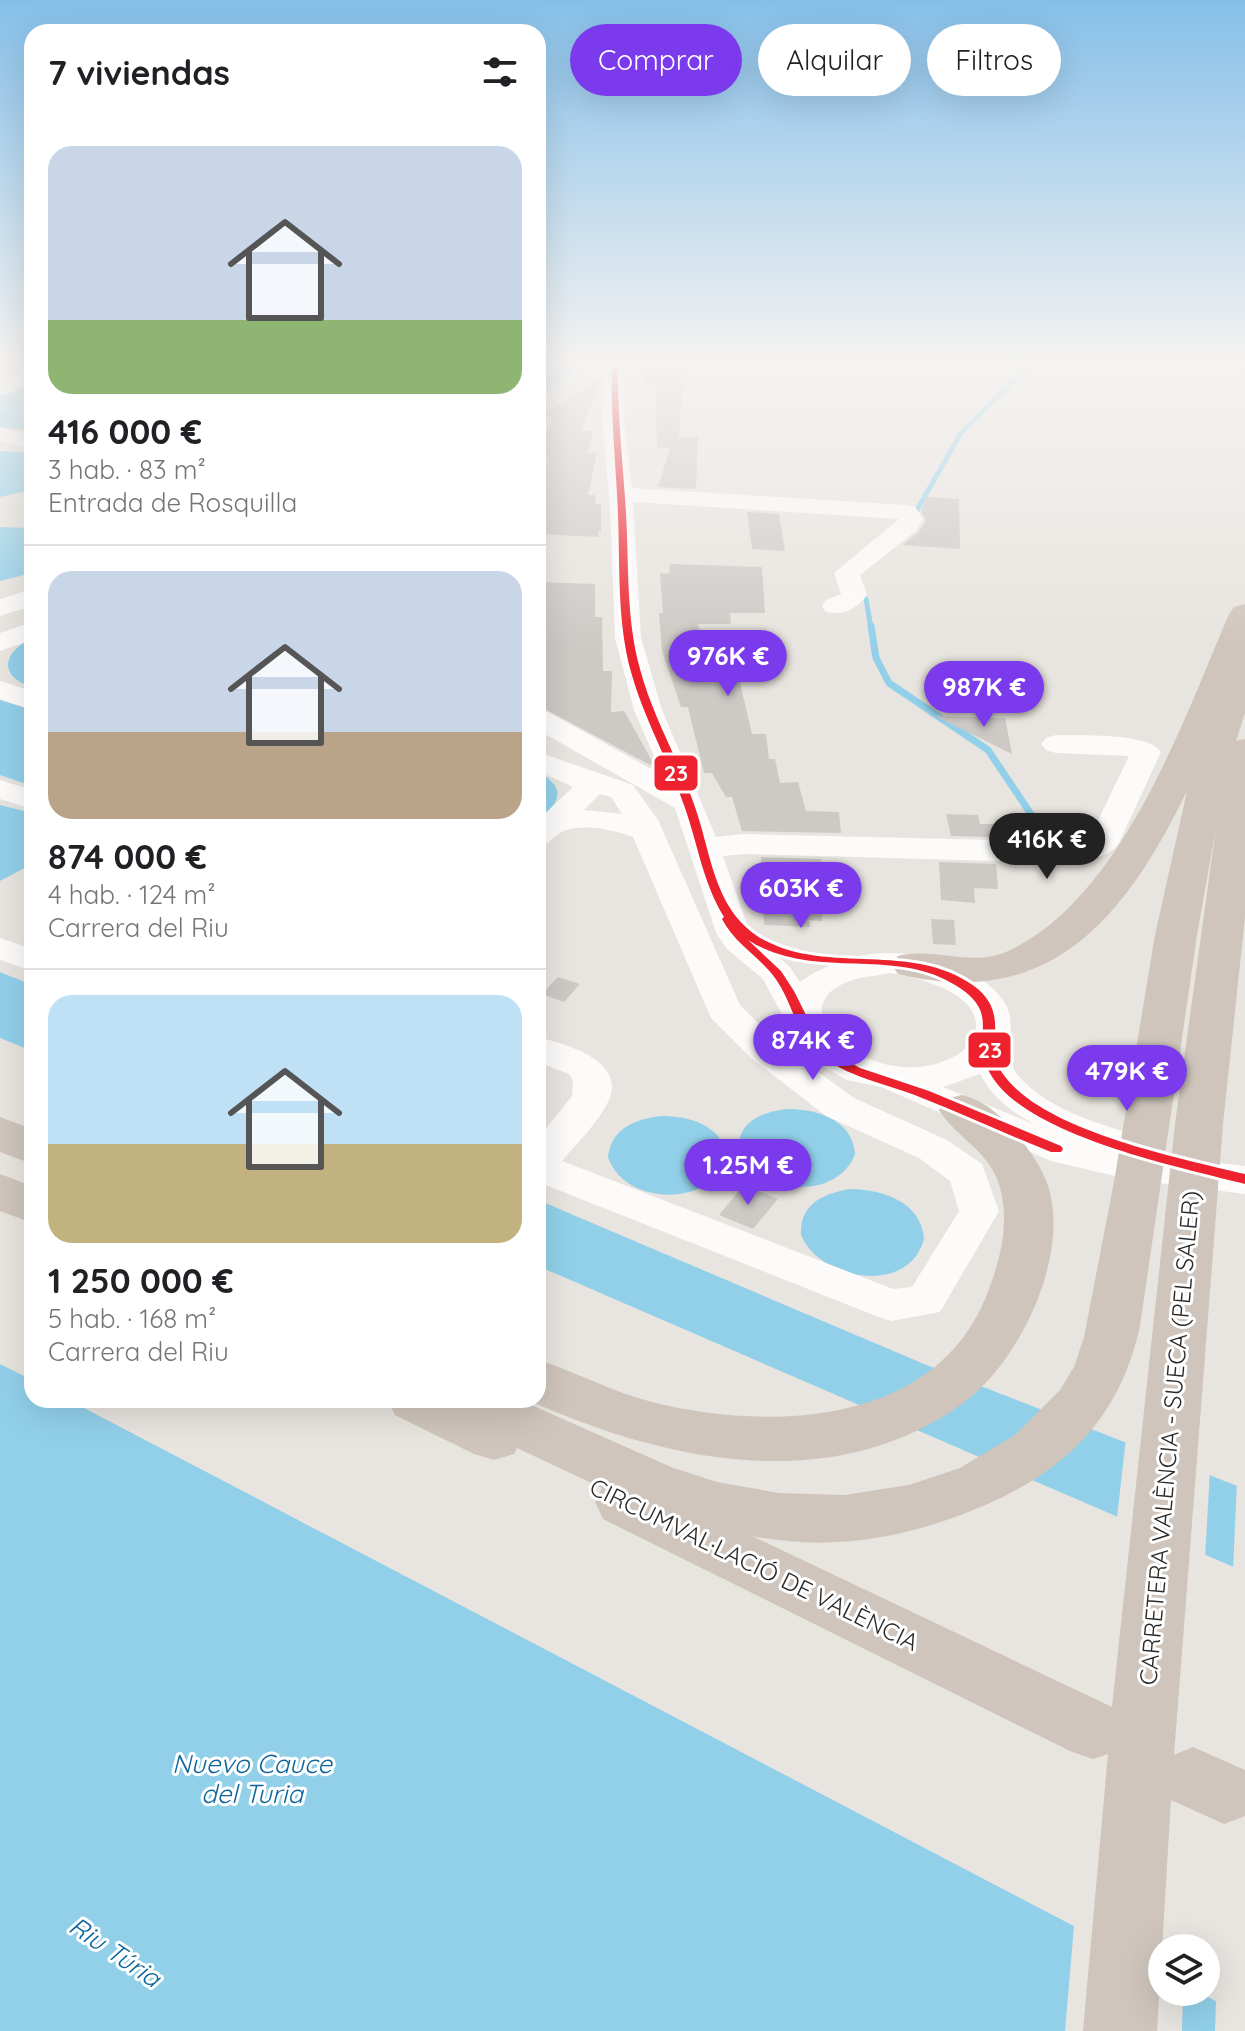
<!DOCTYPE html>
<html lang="es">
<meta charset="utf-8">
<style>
body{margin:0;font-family:Quicksand,sans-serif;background:#f6f6f6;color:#202124;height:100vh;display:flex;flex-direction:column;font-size:30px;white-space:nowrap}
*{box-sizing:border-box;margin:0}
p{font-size:26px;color:#757577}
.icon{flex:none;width:44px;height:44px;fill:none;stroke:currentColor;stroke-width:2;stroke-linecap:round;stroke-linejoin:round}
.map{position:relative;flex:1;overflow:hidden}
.side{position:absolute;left:24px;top:24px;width:522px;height:1384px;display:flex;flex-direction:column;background:#fff;border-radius:24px;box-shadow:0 8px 32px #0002}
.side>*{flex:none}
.guide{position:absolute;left:570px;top:24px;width:554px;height:72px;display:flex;gap:16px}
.buttons{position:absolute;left:1148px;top:1934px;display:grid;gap:16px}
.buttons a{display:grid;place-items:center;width:72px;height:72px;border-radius:50%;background:#fff;box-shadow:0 8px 32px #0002;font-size:40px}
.price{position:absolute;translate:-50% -68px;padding:0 18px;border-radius:28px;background:#7c3aed;color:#fff;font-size:26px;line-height:52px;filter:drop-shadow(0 2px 4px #0008)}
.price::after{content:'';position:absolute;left:50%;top:48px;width:24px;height:18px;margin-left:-12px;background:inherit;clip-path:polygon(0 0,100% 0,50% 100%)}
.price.on{background:#222;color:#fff}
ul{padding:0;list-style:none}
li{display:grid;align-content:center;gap:16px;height:424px;padding:0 24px}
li+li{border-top:2px solid #e0e0e0}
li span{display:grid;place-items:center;height:248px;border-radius:24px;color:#555}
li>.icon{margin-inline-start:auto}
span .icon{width:144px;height:144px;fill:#fffc;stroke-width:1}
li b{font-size:34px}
h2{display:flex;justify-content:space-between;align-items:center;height:96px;padding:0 24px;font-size:34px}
.chip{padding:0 28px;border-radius:36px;background:#fff;box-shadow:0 8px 32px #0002;font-size:28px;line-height:72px}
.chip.on{background:#7c3aed;color:#fff}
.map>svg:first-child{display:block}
.water{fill:#92d0ea}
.pier{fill:#e8e4df}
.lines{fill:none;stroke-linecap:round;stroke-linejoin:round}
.stream-far1{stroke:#92d0ea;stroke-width:5}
.stream{stroke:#92d0ea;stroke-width:7}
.building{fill:#cdcac6}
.minor{fill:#fcfbfa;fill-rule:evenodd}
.highway{fill:#cfc5bc;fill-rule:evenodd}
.bus-1-casing{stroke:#fff;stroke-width:6}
.bus-1{fill:#ed222e;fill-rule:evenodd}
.labels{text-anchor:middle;stroke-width:6;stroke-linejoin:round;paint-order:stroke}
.near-street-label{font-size:24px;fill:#2a2a2a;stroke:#fff}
.near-water-label{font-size:26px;font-style:italic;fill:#0d659b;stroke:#fff}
.line-badge{stroke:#fff;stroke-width:3}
.badge-label{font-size:22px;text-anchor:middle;font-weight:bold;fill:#fff}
</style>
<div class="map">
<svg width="1245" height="2031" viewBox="0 0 1245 2031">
<rect width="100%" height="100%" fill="#e8e4df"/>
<g class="water">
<path d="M 538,362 L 564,362 L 586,366 L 538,394 Z"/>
<path d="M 32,386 L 32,430 L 0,427 L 0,394 Z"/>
<path d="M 0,451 L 32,453 L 32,490 L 0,497 Z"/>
<path d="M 0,527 L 32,528 L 32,573 L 0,581 Z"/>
<path d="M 32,638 L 32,687 C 0,677 0,654 32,638 Z"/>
<path d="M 0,700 L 32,710 L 32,786 L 0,775 Z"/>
<path d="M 538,772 C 570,789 557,804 538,823 Z"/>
<path d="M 0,805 L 32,813 L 32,864 L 0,881 Z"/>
<path d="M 0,972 L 32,985 L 32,1051 L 0,1038 Z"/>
<path d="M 787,1109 C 817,1109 852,1119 855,1154 C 837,1202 756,1195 738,1150 C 738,1121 762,1112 787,1109 Z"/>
<path d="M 661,1116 C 691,1116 726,1126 726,1161 C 707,1208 624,1205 608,1157 C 611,1128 636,1119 661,1116 Z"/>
<path d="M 851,1189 C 884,1190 921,1202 924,1239 C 909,1296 820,1281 801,1235 C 799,1204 824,1193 851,1189 Z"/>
<path d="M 538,1200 L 924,1364 L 1245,1489 L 1245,1572 L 538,1266 Z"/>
<path d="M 0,1364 L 32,1380 L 32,1400 L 69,1400 L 1162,1972 L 1162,1992 L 1199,1992 L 1245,2016 L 1245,2031 L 0,2031 Z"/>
</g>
<g class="pier">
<path d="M 69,1400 L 78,1400 L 1162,1968 L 1162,1992 L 1183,1992 L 1182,2031 L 1065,2031 L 1074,1926 Z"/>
<path d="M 1126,1438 L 1210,1470 L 1205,1558 L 1117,1518 Z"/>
<path d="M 1237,1481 L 1245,1485 L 1245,1576 L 1233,1571 Z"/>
<path d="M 1206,1991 L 1245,2011 L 1245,2031 L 1215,2031 L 1216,2001 L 1199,1992 Z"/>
</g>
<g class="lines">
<g class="stream-far1">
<path d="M 917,510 L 961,433 L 1026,368 L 1027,362"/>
<path d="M 866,599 L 871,628"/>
</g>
<path class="stream" d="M 871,626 L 876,658 L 889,683 L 988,750 L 1053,847"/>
</g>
<g class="building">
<path d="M 644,366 L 686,367 L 686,390 L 682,390 L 679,437 L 698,437 L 696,489 L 658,487 L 670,448 L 657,448 L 655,386 L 643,386 Z"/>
<path d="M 601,378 L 582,431 L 593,431 L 588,453 L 597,453 L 588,495 L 595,495 L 596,504 L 601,504 L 601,531 L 598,531 L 598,537 L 538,534 L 538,498 L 548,458 L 538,458 L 538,451 L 553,417 L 542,416 Z"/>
<path d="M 927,497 L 959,499 L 960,549 L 903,545 L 919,532 L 926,520 L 921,511 Z"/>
<path d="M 747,512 L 779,514 L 785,551 L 752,549 Z"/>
<path d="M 670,564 L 762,567 L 765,613 L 730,613 L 731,624 L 698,624 L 710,666 L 736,666 L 752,734 L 766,734 L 769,759 L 775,759 L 780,783 L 798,782 L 806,811 L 839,812 L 841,833 L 742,831 L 732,797 L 726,797 L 712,773 L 704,773 L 688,707 L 681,707 L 662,651 L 659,613 L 663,613 L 660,573 L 669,574 Z"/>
<path d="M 538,582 L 595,584 L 595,617 L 602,617 L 603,671 L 612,671 L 611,712 L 624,711 L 656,768 L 541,707 Z"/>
<path d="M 935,716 L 1005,718 L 1012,754 Z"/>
<path d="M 946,814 L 978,815 L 980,824 L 1020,824 L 1024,838 L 951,836 Z"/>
<path d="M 761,857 L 821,859 L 822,921 L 809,920 L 810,927 L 764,925 Z"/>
<path d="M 939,862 L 996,864 L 998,889 L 974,888 L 975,903 L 941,900 Z"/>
<path d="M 931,919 L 954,920 L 956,945 L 933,944 Z"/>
<path d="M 558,977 L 580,984 L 564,1002 L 542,994 Z"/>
<path d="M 744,1185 L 778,1199 L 753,1229 L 719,1215 Z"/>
</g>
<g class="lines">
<g class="minor">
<path d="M 605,362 L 625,362 L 624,420 L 632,488 L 907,505 L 915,507 L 923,519 L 917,530 L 860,575 L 867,595 C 857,609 843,616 826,612 L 822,606 L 826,600 L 841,594 L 834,573 L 899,519 L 633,502 L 641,638 L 662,710 L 716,837 L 744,834 L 1081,842 L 1090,837 L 1129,756 L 1056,753 L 1046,750 L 1041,744 L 1046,738 L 1056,735 C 1080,736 1147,732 1161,752 L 1119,843 C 1108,859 1086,860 1068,863 L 744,854 L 723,856 L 750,933 L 789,966 L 800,982 C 825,964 860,952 892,953 C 929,954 987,970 1006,1005 C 1018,1028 1001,1054 1018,1075 C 1048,1112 1107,1126 1150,1139 L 1156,1148 L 1151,1155 L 1245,1166 L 1245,1194 L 1128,1179 L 1051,1161 L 881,1087 L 847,1080 L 817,1063 L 797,1042 L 763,979 L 727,949 L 716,933 L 675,808 L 538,730 L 538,709 L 548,712 L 662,775 L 634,710 L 615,638 L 610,506 L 602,420 ZM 890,973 C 923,978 998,998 970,1045 C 896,1112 761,1009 853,980 C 865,976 878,976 890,973 ZM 980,1074 C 992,1097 1011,1112 1034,1124 L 943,1087 Z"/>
<path d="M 32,370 L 32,384 L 0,396 L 0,382 Z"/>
<path d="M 0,427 L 32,436 L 32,450 L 0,441 Z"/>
<path d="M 32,589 L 32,606 L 0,616 L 0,599 Z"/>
<path d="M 32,622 L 32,640 L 0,651 L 0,633 Z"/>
<path d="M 0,681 L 32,691 L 32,710 L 0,699 Z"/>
<path d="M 538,752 L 633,785 L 658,820 L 740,1005 L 777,1042 L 854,1098 L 947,1140 L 982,1164 L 999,1211 L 940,1312 L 891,1321 L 876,1316 L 538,1182 L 538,1138 L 572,1096 L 573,1080 L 569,1074 L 538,1062 L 538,1037 C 565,1044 626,1060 609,1100 C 599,1122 577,1143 562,1161 L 893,1289 L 912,1287 L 959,1211 L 950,1181 L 919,1158 L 826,1116 L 751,1058 L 711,1018 L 633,837 C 615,830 583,823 564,831 C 554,835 550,844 538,848 L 538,820 L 573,787 L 538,771 ZM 600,794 L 611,797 L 622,814 L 584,810 Z"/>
<path d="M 0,780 L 32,790 L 32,809 L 0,799 Z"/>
<path d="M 0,938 L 32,949 L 32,971 L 0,960 Z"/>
</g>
<g class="highway">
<path d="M 1245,604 L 1245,713 L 1236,741 L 1245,739 L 1245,917 L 1223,1124 L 1174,1755 L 1193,1747 L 1245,1770 L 1245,1816 L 1224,1824 L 1171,1800 L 1157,2031 L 1083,2031 L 1108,1754 L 1093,1759 L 1070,1751 L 603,1519 L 595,1502 L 602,1488 L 517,1448 L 514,1454 L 494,1460 L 474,1454 L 395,1415 L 387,1400 L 520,1400 L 671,1467 L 717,1482 L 779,1493 L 844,1495 L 909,1485 L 960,1468 L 1015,1435 L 1060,1390 L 1074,1367 L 1084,1337 L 1114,1182 L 1155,935 L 1187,791 C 1126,916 1051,1012 898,974 L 892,965 L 898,956 C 933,947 972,967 1006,952 C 1120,902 1183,722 1229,614 L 1234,607 ZM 1216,828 L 1175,1124 L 1112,1707 L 752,1536 C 821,1550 889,1541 955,1517 C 1051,1482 1117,1431 1140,1326 L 1197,935 Z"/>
<path d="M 962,1095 C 986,1101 1004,1118 1019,1137 C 1031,1152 1044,1171 1049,1189 C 1069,1259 1019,1363 962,1404 C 831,1498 663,1461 528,1400 L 538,1400 L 538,1360 C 577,1372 612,1392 652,1402 C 763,1430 923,1428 981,1308 C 999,1269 1013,1220 997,1179 C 985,1149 955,1136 939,1110 L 945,1099 Z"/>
<path d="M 0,1117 L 32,1129 L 32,1164 L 0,1152 Z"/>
<path d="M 0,1174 L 32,1186 L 32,1223 L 0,1211 Z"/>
</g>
<g class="bus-1-casing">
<path id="bus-1" d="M 612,362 L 618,362 C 617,413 623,463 626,513 C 629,565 626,619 640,669 C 653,718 680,762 696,810 C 712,857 715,913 764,940 C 829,975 912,941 974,986 C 1012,1014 983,1046 1003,1074 C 1043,1131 1179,1158 1245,1174 L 1245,1184 C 1179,1167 1027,1136 991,1075 C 966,1034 1010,1012 944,979 C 886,950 809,979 748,940 L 781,971 L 794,991 L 817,1037 L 835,1054 L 860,1068 L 929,1091 L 1061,1146 L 1063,1149 L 1061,1152 L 1051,1152 C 1008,1135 966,1115 922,1098 C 887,1083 846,1078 817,1052 C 795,1031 792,1001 775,978 C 759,956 735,944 722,919 L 724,917 C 703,883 698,845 685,808 C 669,762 644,719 631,672 C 617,621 620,567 618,514 C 616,463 610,413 612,362 Z"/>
</g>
<use href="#bus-1" class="bus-1"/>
</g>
<linearGradient id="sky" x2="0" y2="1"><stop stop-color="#85bfe9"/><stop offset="0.56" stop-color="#f5f3f1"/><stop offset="1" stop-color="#f5f3f1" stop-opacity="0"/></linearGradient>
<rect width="1245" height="646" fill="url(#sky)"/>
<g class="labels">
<g class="near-street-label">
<text transform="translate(1170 1438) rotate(-85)" y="8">CARRETERA VALÈNCIA - SUECA (PEL SALER)</text>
<text transform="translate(754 1565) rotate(26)" y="8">CIRCUMVAL·LACIÓ DE VALÈNCIA</text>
</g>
<g class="near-water-label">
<text x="252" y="1773">Nuevo Cauce<tspan x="252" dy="30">del Turia</tspan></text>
<text transform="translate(115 1952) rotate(34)" y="9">Riu Túria</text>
</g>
</g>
<g class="line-badge">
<rect x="653" y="754" width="46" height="38" rx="8" fill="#ed222e"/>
<rect x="967" y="1031" width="45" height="38" rx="8" fill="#ed222e"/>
</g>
<g class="badge-label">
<text x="676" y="781">23</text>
<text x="990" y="1058">23</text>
</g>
</svg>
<div class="buttons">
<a><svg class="icon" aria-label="layers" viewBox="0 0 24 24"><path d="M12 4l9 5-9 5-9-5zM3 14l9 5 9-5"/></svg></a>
</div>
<b class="price" style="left:728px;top:698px">976K €</b>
<b class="price" style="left:984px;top:729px">987K €</b>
<b class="price on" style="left:1047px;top:881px">416K €</b>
<b class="price" style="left:801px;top:930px">603K €</b>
<b class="price" style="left:813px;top:1082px">874K €</b>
<b class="price" style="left:1127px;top:1113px">479K €</b>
<b class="price" style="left:748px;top:1207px">1.25M €</b>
<div class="guide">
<a class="chip on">Comprar</a>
<a class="chip">Alquilar</a>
<a class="chip">Filtros</a>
</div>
<section class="side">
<h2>7 viviendas<svg class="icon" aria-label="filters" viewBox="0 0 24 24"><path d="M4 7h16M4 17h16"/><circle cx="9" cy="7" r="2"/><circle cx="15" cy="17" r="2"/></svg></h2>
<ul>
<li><span style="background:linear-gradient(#c9d6e8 70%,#8fb573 0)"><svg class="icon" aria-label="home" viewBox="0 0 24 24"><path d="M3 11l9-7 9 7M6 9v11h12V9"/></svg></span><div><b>416 000 €</b><p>3 hab. · 83 m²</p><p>Entrada de Rosquilla</p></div></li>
<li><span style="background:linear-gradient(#c9d6e8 65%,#b9a48a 0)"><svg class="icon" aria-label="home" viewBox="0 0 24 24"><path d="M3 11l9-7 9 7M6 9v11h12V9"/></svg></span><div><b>874 000 €</b><p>4 hab. · 124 m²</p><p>Carrera del Riu</p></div></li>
<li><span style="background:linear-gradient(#bfe0f5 60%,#c2b280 0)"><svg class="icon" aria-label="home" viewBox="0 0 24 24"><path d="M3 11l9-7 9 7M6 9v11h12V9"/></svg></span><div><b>1 250 000 €</b><p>5 hab. · 168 m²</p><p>Carrera del Riu</p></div></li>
</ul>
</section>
</div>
